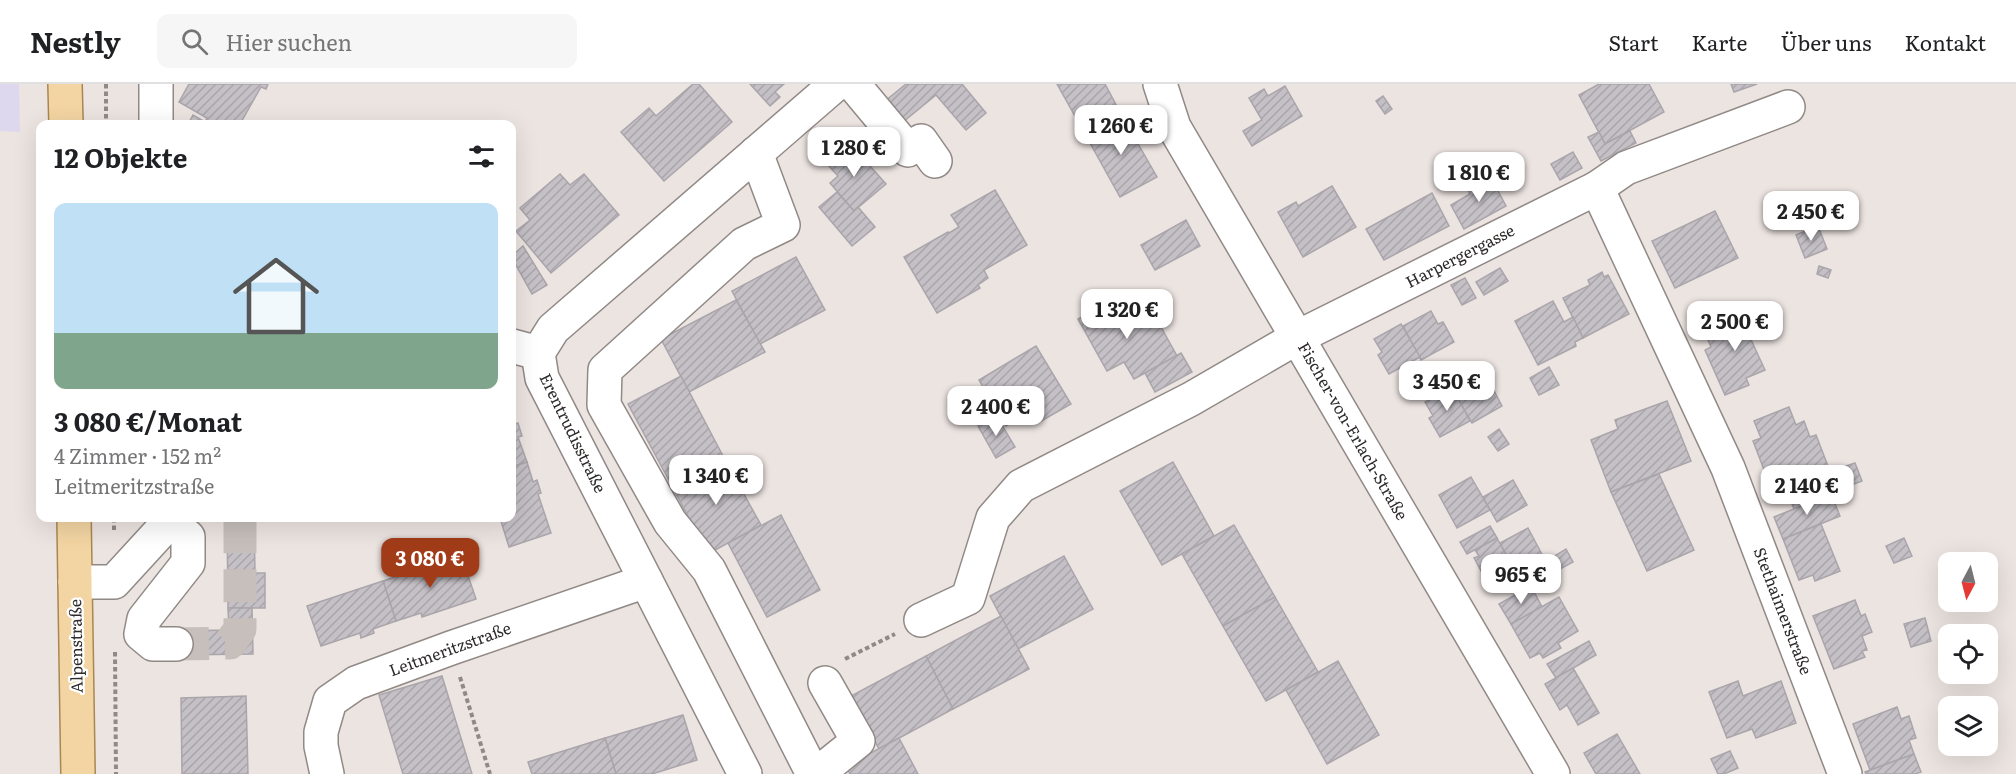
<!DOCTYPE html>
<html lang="de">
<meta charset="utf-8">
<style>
body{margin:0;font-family:Literata,serif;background:#f6f6f6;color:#202124;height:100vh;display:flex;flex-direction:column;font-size:22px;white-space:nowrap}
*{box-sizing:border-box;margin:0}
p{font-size:20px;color:#757577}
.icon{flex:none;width:33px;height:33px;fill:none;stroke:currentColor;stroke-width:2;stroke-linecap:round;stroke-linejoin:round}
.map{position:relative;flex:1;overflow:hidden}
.drawer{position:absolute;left:36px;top:36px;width:480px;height:402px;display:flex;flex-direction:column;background:#fff;border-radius:12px;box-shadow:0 6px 24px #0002}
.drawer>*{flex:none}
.needle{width:39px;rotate:187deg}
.controls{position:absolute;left:1938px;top:468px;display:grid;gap:12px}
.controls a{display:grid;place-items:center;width:60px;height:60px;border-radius:12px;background:#fff;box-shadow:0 6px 24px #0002;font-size:30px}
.price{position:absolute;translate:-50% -51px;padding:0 14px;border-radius:12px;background:#fff;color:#222;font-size:20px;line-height:39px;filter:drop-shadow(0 2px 3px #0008)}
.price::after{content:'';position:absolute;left:50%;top:36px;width:18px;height:14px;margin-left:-9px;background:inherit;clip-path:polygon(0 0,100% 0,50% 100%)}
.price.current{background:#a23c18;color:#fff}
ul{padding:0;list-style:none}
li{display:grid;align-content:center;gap:12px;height:318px;padding:0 18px}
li+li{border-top:2px solid #e0e0e0}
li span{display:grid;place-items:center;height:186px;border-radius:12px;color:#555}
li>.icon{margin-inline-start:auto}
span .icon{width:108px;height:108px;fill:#fffc;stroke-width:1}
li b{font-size:26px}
h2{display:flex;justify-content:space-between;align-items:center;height:72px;padding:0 18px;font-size:26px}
header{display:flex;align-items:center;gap:36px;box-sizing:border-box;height:84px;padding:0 30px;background:#fff;border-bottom:2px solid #e0e0e0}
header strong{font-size:28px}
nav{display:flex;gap:33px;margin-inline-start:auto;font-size:21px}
.search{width:420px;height:54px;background:#f6f6f6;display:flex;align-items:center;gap:15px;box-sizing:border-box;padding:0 21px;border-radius:12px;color:#757577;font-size:22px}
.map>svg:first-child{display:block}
.commercial{fill:#ded8ee}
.building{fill:url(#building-hatch);stroke:#a9a5ab;stroke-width:1.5}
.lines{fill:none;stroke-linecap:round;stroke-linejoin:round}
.minor-tunnel{stroke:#c6bfbc;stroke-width:33;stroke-dasharray:33 16;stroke-linecap:butt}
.minor-casing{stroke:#918986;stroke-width:36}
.major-casing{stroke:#a98750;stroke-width:36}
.path{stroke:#8f8a88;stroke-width:4;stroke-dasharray:4.5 3;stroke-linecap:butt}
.minor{stroke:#fff;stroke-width:33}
.major{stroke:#f3d5a3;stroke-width:33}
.labels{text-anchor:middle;stroke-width:4.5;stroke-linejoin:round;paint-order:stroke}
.street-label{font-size:16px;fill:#2e2b2a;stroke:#fff}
</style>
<header>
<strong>Nestly</strong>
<div class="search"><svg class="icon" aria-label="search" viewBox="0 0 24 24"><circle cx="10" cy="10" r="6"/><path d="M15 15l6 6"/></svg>Hier suchen</div>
<nav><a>Start</a><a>Karte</a><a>Über uns</a><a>Kontakt</a></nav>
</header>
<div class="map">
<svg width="2016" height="690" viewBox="0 0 2016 690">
<defs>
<pattern id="building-hatch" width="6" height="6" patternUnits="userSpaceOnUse" patternTransform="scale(1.5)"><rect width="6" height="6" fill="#c4c0c6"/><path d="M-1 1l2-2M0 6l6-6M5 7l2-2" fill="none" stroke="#a9a5aa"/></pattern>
</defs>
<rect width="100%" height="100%" fill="#ece4e1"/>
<path class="commercial" d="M 0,0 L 19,0 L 20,48 L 0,47 Z"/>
<g class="building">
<path d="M 189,0 L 268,0 L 266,5 L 261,3 L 240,40 L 188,40 L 193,31 L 205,38 L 207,34 L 179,18 Z"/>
<path d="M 693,0 L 699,0 L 732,38 L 664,97 L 621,48 L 649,24 L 656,32 Z"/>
<path d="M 750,0 L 784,0 L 775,8 L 780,13 L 770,22 Z"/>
<path d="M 906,0 L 962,0 L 986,29 L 966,46 L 936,11 L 903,38 L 885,17 Z"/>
<path d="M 1057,0 L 1105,0 L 1121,30 L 1085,50 Z"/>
<path d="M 1599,0 L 1649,0 L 1664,28 L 1605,60 L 1579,11 Z"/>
<path d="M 1731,0 L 1757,0 L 1734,8 Z"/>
<path d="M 1285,2 L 1302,32 L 1252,62 L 1243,47 L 1262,36 L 1249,14 L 1264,5 L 1268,12 Z"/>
<path d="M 1383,12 L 1392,25 L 1385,30 L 1376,17 Z"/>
<path d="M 1121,30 L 1157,93 L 1120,113 L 1085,50 Z"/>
<path d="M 1630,47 L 1636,59 L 1601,77 L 1588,53 L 1599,48 L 1605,60 Z"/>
<path d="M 849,61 L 860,74 L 862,73 L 886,100 L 854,127 L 830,99 L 838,92 L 827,80 Z"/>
<path d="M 1573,68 L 1582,84 L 1560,96 L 1551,80 Z"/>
<path d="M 560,90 L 570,101 L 584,90 L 619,131 L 551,189 L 516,147 L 530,136 L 520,124 Z"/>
<path d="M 1490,92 L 1506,122 L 1464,145 L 1451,121 L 1470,110 L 1467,104 Z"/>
<path d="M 1332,102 L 1356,143 L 1303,173 L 1278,128 L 1296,118 L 1298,122 Z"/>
<path d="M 995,106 L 1027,161 L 984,186 L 988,194 L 978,201 L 980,204 L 937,229 L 904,173 L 948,148 L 949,149 L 959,143 L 951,131 Z"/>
<path d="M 837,108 L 854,127 L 858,123 L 875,143 L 852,162 L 819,123 Z"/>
<path d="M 1432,109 L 1449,142 L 1384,176 L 1366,145 Z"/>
<path d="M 1715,127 L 1738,174 L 1675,204 L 1652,157 Z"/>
<path d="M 1186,136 L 1200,162 L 1155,186 L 1141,161 Z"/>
<path d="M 1818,142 L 1827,165 L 1805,174 L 1796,151 Z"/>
<path d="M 523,162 L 547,201 L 532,210 L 512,174 L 512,172 Z"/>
<path d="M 796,173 L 825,226 L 760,260 L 732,207 Z"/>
<path d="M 1819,182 L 1831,186 L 1828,194 L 1817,190 Z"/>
<path d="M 1500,184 L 1508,197 L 1484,211 L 1476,198 Z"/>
<path d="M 1602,188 L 1604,193 L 1608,191 L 1629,230 L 1583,254 L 1563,214 L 1590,201 L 1588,196 Z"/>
<path d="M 1465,194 L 1476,214 L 1462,221 L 1451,201 Z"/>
<path d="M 736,216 L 765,268 L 689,308 L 661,255 Z"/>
<path d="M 1111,217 L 1124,240 L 1151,225 L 1177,272 L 1134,295 L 1124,278 L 1107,287 L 1078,235 Z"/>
<path d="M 1553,217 L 1564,238 L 1573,233 L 1583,254 L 1575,258 L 1576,262 L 1538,281 L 1515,237 Z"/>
<path d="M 1754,226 L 1762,243 L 1748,249 L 1765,286 L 1746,294 L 1749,301 L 1725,311 L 1705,266 L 1711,263 L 1705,249 Z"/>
<path d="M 1431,227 L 1438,240 L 1443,238 L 1454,258 L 1421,276 L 1403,242 Z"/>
<path d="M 1401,240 L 1420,273 L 1389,290 L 1378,271 L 1382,268 L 1374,255 Z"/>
<path d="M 1036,262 L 1071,320 L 1036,340 L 1029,328 L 1006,342 L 979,296 Z"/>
<path d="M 1181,269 L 1192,288 L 1155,308 L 1145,289 Z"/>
<path d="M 1549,283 L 1559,301 L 1539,311 L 1530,294 Z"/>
<path d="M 1480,291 L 1488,305 L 1492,303 L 1502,322 L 1472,339 L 1453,306 Z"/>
<path d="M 681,292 L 724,374 L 672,402 L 628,320 Z"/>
<path d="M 1452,303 L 1470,337 L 1440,353 L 1429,334 L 1433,332 L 1425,318 Z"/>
<path d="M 1667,317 L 1691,377 L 1611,408 L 1591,356 L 1618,345 L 1615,336 Z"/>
<path d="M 1789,323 L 1796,341 L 1804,337 L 1810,353 L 1816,351 L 1828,382 L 1771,404 L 1753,357 L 1761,354 L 1754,337 Z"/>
<path d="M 996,331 L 1015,363 L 996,374 L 978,342 Z"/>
<path d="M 512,335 L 513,341 L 518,339 L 522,352 L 518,353 L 527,378 L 512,383 Z"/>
<path d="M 1499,345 L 1509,360 L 1498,367 L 1488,353 Z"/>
<path d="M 724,374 L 761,441 L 708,470 L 672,402 Z"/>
<path d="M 527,378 L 533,398 L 537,396 L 541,409 L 538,410 L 551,449 L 509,463 L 500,434 L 512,434 L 512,383 Z"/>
<path d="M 1173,378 L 1214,452 L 1162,481 L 1120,407 Z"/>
<path d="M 1855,379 L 1862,397 L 1840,405 L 1834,386 Z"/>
<path d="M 1821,385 L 1831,410 L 1794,425 L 1784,399 Z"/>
<path d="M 1659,390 L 1694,466 L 1647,487 L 1611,408 Z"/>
<path d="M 1471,393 L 1490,426 L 1457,444 L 1439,411 Z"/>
<path d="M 1513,396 L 1527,421 L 1497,438 L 1483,413 Z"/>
<path d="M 1831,410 L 1840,432 L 1783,455 L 1774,433 Z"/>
<path d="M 781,431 L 820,506 L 767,533 L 728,459 Z"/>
<path d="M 227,434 L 254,434 L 255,489 L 265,489 L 265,524 L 228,524 Z"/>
<path d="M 1821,440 L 1840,487 L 1815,497 L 1813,491 L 1799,496 L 1783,455 Z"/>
<path d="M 1234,441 L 1275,513 L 1223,542 L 1182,470 Z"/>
<path d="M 1490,442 L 1497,454 L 1467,470 L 1460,458 Z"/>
<path d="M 1528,444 L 1546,478 L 1518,493 L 1500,459 Z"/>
<path d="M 1497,454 L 1518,493 L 1492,507 L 1474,474 L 1479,472 L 1475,466 Z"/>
<path d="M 1904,454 L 1912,472 L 1894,479 L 1886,462 Z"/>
<path d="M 1566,465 L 1573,478 L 1549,491 L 1543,479 Z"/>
<path d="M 461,471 L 476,515 L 422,533 L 421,529 L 396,537 L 383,497 Z"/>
<path d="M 1064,472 L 1093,525 L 1018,565 L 990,512 Z"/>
<path d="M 383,497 L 396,537 L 373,545 L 374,549 L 361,554 L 360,549 L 321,562 L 307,522 Z"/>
<path d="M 1531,502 L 1542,523 L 1511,540 L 1499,520 Z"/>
<path d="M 1275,513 L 1318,588 L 1266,617 L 1223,542 Z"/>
<path d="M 1559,513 L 1578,547 L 1558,559 L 1561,564 L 1543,574 L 1540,569 L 1530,574 L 1511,540 Z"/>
<path d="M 1855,516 L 1861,532 L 1865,530 L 1872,548 L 1862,552 L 1867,566 L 1862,567 L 1865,573 L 1834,585 L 1813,532 Z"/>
<path d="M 228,524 L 252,524 L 253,570 L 176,571 L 176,547 L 229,546 Z"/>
<path d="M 1001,532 L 1029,585 L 953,625 L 926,572 Z"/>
<path d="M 1925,534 L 1931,557 L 1911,563 L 1904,540 Z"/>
<path d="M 1589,557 L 1596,571 L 1556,594 L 1547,580 Z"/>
<path d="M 926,572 L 953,625 L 879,665 L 851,612 Z"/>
<path d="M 1338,577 L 1379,651 L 1327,680 L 1286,606 Z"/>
<path d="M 1573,584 L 1599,629 L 1578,641 L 1567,621 L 1560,626 L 1545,600 Z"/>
<path d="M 442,592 L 472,690 L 403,690 L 379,611 Z"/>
<path d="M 1738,597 L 1743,612 L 1781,597 L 1796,639 L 1756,654 L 1752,645 L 1727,654 L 1709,608 Z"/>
<path d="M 246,612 L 248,690 L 182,690 L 181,614 Z"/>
<path d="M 1897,623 L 1901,635 L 1909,632 L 1916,654 L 1909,656 L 1914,670 L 1870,686 L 1853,640 Z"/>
<path d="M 683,631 L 697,676 L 652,690 L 616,690 L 605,654 Z"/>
<path d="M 1617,650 L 1640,690 L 1596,690 L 1584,669 Z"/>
<path d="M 605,654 L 616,690 L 532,690 L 528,678 Z"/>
<path d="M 899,654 L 918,690 L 850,690 L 846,682 Z"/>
<path d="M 1730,667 L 1738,684 L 1724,690 L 1718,690 L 1711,675 Z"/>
<path d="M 1914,670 L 1921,688 L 1915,690 L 1866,690 L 1865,688 Z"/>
</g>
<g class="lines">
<path class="minor-tunnel" d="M 176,560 L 230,559 L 240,545 L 240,434"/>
<g class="minor-casing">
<g id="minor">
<path d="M 853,0 L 908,66 L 921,57 L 935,77"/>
<path d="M 1160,0 L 1174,43 L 1553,690"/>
<path d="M 156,40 L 156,0"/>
<path d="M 756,69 L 783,141 L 744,160 L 605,286 L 604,321 L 670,438 L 709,486 L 813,690"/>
<path d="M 1597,104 L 1728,384 L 1845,690"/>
<path d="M 512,262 L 538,269"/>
<path d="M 170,437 L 188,453 L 188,479 L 144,535 L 141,550 L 153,560 L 176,560"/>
<path d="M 75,498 L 114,498 L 170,437 L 170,434"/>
<path d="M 921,536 L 968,514 L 993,434 L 1021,402 L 1191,315 L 1298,253 L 1597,104 L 1626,84 L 1788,23"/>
<path d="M 327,690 L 321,662 L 321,648 L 330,617 L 356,599 L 451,564 L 646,497"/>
<path d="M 745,690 L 542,294 L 538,269 L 553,245 L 836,0"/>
<path d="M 817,690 L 858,657 L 825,599"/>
</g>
</g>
<g class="major-casing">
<g id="major">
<path d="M 65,0 L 66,40"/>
<path d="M 74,434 L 78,690"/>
</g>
</g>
<g class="path">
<path d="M 106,0 L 106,40"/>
<path d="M 114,434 L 114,449"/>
<path d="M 115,568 L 116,690"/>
<path d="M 845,575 L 895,550"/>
<path d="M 460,593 L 490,690"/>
</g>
<use href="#minor" class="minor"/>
<use href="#major" class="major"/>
</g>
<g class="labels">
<g class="street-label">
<text transform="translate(1460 172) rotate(-27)" y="6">Harpergergasse</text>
<text transform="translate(1353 347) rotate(60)" y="6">Fischer-von-Erlach-Straße</text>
<text transform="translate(573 349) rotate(64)" y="6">Erentrudisstraße</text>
<text transform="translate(1783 527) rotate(69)" y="6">Stethaimerstraße</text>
<text transform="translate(76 562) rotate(-91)" y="6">Alpenstraße</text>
<text transform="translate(450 565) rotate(-20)" y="6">Leitmeritzstraße</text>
</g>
</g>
</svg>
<div class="controls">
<a><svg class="needle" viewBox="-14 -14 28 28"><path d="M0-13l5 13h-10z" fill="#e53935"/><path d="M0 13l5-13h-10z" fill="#757577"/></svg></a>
<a><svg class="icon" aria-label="locate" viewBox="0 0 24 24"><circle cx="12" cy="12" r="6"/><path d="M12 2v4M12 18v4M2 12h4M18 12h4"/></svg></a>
<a><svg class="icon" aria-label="layers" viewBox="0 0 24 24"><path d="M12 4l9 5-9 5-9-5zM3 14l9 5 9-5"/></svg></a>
</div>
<b class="price" style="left:1121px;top:72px">1 260 €</b>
<b class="price" style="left:854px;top:94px">1 280 €</b>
<b class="price" style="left:1479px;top:119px">1 810 €</b>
<b class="price" style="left:1811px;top:158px">2 450 €</b>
<b class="price" style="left:1127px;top:256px">1 320 €</b>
<b class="price" style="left:1735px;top:268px">2 500 €</b>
<b class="price" style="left:1447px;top:328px">3 450 €</b>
<b class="price" style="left:996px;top:353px">2 400 €</b>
<b class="price" style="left:716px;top:422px">1 340 €</b>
<b class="price" style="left:1807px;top:432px">2 140 €</b>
<b class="price current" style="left:430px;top:505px">3 080 €</b>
<b class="price" style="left:1521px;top:521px">965 €</b>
<section class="drawer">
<h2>12 Objekte<svg class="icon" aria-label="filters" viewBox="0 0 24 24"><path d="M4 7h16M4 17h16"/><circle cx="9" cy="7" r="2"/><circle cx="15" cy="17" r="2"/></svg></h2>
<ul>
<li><span style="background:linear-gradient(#bfe0f5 70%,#7fa58c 0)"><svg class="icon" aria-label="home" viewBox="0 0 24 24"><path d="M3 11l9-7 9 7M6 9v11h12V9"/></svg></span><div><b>3 080 €/Monat</b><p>4 Zimmer · 152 m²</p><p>Leitmeritzstraße</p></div></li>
</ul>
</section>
</div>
